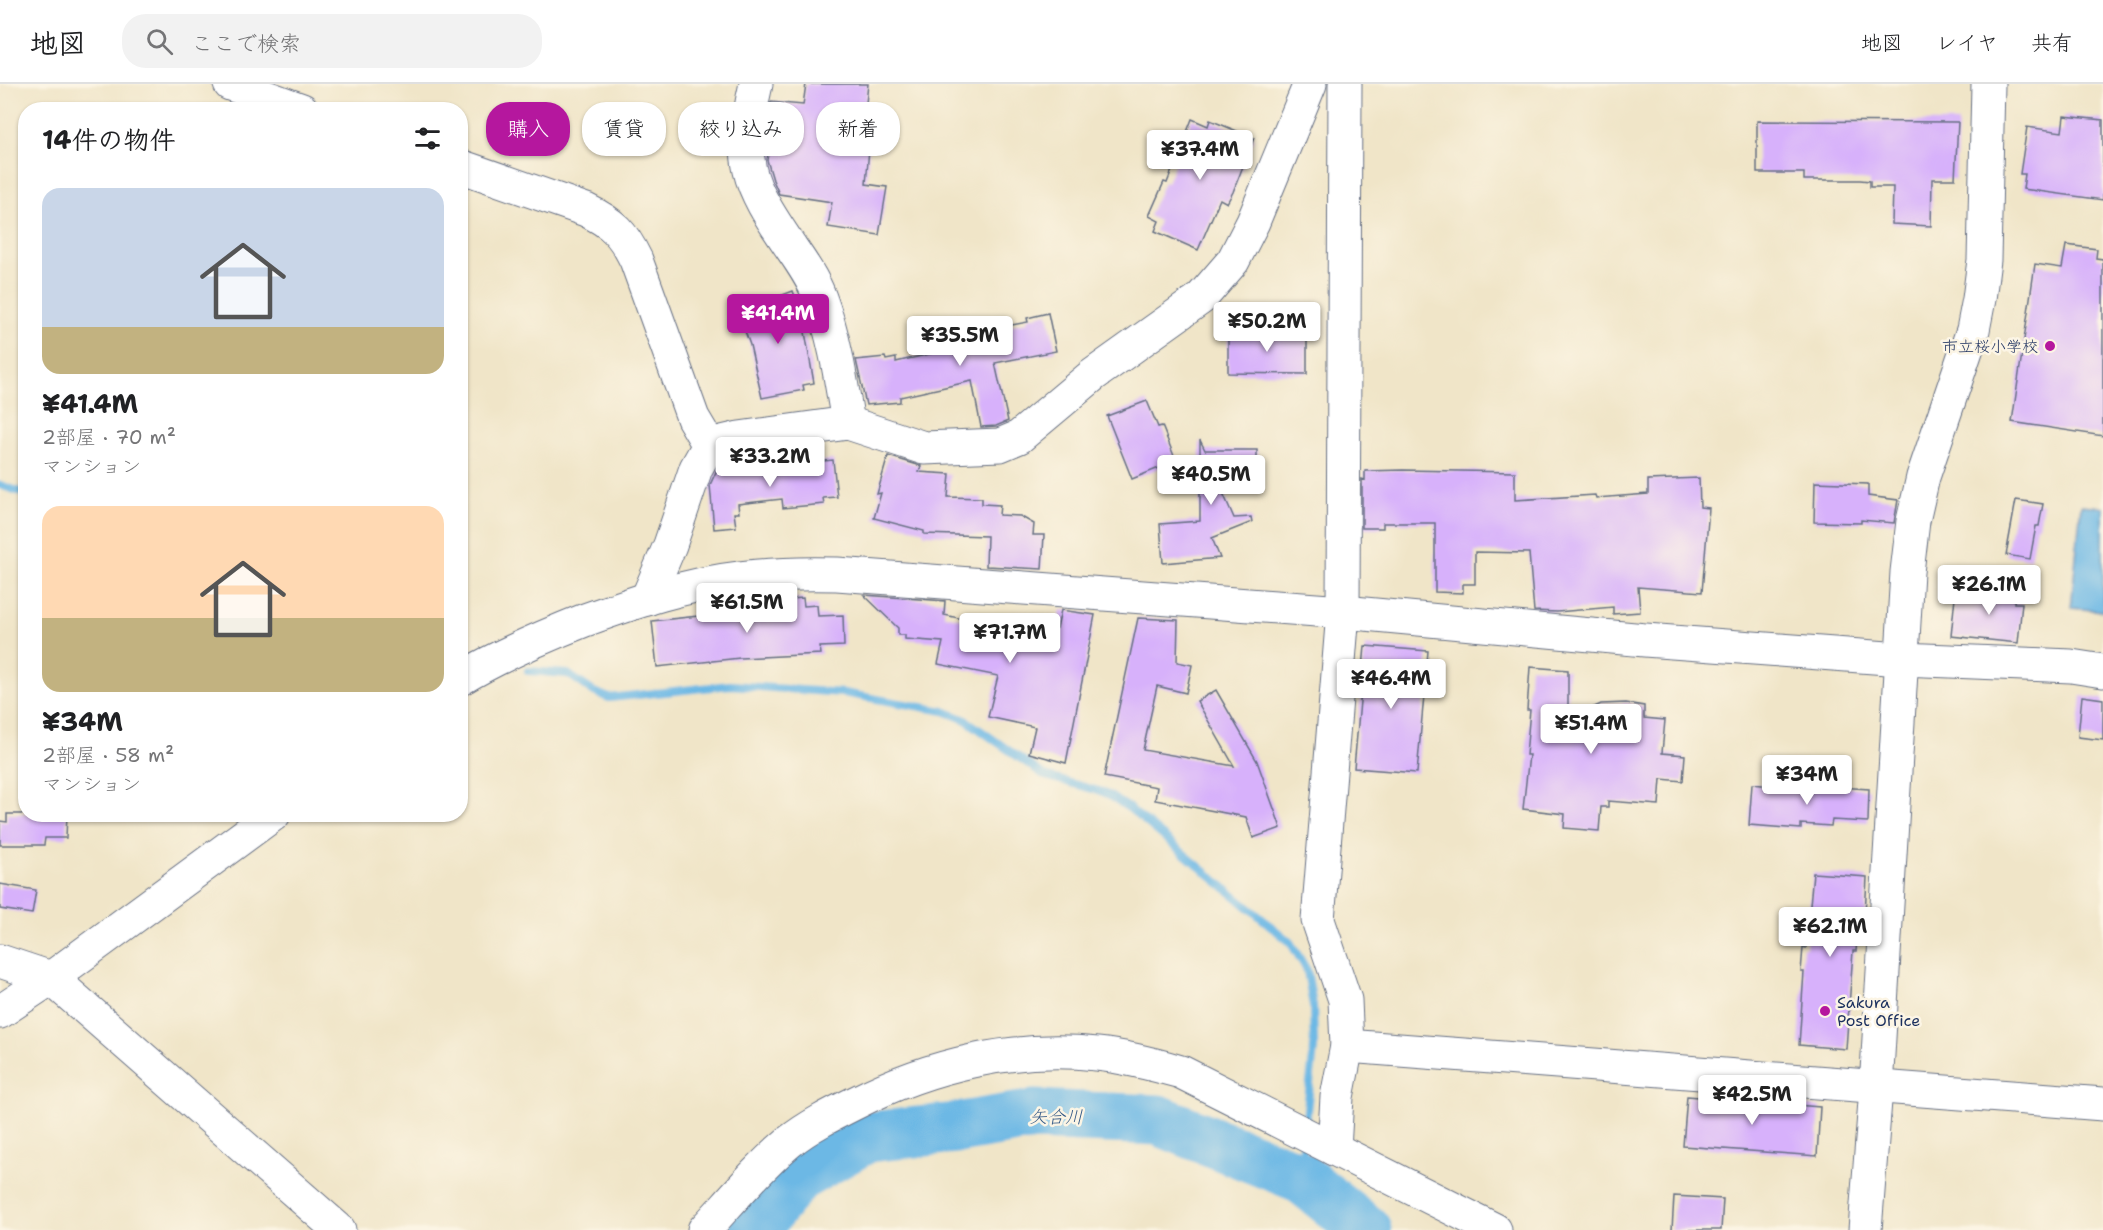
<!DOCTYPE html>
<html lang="ja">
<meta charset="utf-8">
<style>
body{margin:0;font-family:"Shantell Sans","Klee One",sans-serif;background:#f2f2f2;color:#202124;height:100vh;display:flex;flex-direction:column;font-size:22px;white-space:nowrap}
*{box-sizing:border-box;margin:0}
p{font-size:20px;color:#757577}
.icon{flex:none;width:33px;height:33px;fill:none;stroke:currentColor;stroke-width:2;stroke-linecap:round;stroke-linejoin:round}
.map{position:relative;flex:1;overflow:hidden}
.sheet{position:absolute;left:18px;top:18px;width:450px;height:720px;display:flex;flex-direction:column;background:#fff;border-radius:24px;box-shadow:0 2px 4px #0004}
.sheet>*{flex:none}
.guide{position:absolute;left:486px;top:18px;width:570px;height:54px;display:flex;gap:12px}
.price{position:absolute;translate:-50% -51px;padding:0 14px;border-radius:6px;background:#fff;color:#222;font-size:20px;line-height:39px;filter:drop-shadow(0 2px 3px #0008)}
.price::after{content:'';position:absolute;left:50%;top:36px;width:18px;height:14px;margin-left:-9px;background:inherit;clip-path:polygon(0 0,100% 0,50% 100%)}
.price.on{background:#b5179e;color:#fff}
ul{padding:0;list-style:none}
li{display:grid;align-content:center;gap:12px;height:318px;padding:0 24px}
li span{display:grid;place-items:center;height:186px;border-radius:18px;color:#555}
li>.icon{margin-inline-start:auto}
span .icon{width:108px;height:108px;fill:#fffc;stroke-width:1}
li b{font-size:26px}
h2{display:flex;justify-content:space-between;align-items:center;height:72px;padding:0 24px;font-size:26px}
.chip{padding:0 21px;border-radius:24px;background:#fff;box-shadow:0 2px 4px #0004;font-size:21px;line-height:54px}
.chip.on{background:#b5179e;color:#fff}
header{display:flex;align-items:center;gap:36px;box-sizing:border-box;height:84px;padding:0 30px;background:#fff;border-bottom:2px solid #e0e0e0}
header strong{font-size:28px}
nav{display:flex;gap:33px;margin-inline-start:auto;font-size:21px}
.search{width:420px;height:54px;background:#f2f2f2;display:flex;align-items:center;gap:15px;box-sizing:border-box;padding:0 21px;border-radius:24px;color:#757577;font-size:22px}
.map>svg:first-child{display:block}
.water{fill:#6cb8e5;stroke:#4474a2;stroke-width:1.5}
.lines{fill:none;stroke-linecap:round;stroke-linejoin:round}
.stream{stroke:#6cb8e5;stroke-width:8}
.river{stroke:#6cb8e5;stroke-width:51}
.building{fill:#d7b1fb}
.minor-casing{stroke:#666f83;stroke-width:35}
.minor{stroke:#fff;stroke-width:33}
.poi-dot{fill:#b5179e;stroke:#fcf5e5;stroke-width:2}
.labels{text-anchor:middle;stroke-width:5;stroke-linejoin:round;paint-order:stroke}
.poi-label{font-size:16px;fill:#1b2f5e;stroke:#fcf5e5;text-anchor:end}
.water-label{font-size:18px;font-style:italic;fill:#335886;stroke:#fcf5e5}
</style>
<header>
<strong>地図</strong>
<div class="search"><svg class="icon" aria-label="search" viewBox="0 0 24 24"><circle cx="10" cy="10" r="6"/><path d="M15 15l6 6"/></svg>ここで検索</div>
<nav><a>地図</a><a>レイヤ</a><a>共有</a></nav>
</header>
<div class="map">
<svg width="2103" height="1146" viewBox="0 0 2103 1146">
<rect width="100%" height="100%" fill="#fcf5e5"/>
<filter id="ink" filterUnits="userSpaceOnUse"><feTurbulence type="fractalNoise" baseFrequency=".0167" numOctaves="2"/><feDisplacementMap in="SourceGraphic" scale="12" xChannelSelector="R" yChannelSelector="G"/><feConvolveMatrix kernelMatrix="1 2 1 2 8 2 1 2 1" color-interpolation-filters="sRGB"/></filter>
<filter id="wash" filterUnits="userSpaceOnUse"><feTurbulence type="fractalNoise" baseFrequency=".008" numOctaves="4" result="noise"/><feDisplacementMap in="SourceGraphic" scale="24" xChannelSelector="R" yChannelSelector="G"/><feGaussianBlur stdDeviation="1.35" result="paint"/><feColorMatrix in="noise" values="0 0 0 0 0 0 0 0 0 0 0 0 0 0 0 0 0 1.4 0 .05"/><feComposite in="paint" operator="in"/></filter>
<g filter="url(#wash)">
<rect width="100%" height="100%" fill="#f0e5c8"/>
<path class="water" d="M 2081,421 L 2103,423 L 2103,527 L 2071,524 Z"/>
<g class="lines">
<g class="stream">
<path d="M 0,401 L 26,410"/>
<path d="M 528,587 L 568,590 L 594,608 L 609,614 L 730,601 L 843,609 L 944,627 L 966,636 L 1045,692 L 1103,708 L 1129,724 L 1290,858 L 1307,886 L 1313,922 L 1314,964 L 1305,1044"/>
<path d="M 1300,1093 L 1304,1057"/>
</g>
<path class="river" d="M 754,1146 L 797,1093 L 867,1053 L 957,1044 L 1034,1031 L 1158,1036 L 1300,1093 L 1366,1146"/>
</g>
<g id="blocks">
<g class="building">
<path d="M 806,0 L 868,0 L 865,29 L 872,30 L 866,100 L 887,103 L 879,151 L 828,143 L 832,118 L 779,110 L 773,96 L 767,76 L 773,41 L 768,40 L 771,18 L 803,21 Z"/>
<path d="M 2064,32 L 2103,36 L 2103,116 L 2023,105 L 2025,90 L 2020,90 L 2027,43 L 2062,48 Z"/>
<path d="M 1192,35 L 1208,42 L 1210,36 L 1254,54 L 1233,108 L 1227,119 L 1220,115 L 1198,166 L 1155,147 L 1159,137 L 1149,132 L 1164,98 L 1167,99 Z"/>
<path d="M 1757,37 L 1958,38 L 1955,95 L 1932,95 L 1931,142 L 1892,140 L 1893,103 L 1870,103 L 1870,97 L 1860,96 L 1804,96 L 1804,89 L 1757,89 Z"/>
<path d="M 2066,161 L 2097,165 L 2096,174 L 2103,175 L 2103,352 L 2012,338 L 2035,180 L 2062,184 Z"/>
<path d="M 793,207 L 802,231 L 814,299 L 803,301 L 804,306 L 762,314 L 750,261 L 738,228 Z"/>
<path d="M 1048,229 L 1056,267 L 995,279 L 1008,337 L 996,342 L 981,343 L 972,297 L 900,313 L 900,318 L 866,321 L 856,276 L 885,273 L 886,276 L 896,274 L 896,278 L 967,261 L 964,250 L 1028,238 L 1027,234 Z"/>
<path d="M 1228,248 L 1307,249 L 1307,290 L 1228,289 Z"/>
<path d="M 1147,317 L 1158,343 L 1162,342 L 1176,377 L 1132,395 L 1107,332 Z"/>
<path d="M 1200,356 L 1205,366 L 1257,366 L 1257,402 L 1220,402 L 1234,434 L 1251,433 L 1252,438 L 1212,454 L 1220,474 L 1163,479 L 1160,440 L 1200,437 Z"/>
<path d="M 888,372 L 921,382 L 919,388 L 950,390 L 948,413 L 982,414 L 982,420 L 1000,421 L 999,431 L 1020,432 L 1034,440 L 1033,451 L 1044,451 L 1042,485 L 986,482 L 987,452 L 924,450 L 924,447 L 874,434 L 881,409 L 877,410 Z"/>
<path d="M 728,376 L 728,381 L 734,378 L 735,386 L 833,376 L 837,413 L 823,414 L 824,420 L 783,424 L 782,415 L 738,420 L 739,429 L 734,429 L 736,443 L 714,445 L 710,401 L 721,377 Z"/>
<path d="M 1403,386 L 1515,388 L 1515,416 L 1595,411 L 1596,414 L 1648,410 L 1648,396 L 1699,394 L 1700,423 L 1709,424 L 1702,508 L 1638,503 L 1640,528 L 1613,530 L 1613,523 L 1557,528 L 1534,527 L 1529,469 L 1475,468 L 1475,500 L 1463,500 L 1463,509 L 1435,508 L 1435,439 L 1383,439 L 1383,444 L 1362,444 L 1362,395 L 1365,396 L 1365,387 Z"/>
<path d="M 1815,398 L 1868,400 L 1868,412 L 1898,416 L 1894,439 L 1861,436 L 1861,439 L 1814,438 Z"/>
<path d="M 2016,416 L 2043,420 L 2039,442 L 2036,442 L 2030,475 L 2006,471 Z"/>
<path d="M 1992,499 L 2015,500 L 2014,519 L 2022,519 L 2018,559 L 1951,552 L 1955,513 L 1991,516 Z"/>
<path d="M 864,511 L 945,517 L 944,531 L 1006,544 L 1008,534 L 1057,544 L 1061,526 L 1095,531 L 1066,679 L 1029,669 L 1035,643 L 988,633 L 998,592 L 938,580 L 943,558 L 905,555 L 905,551 L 898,551 L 898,544 Z"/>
<path d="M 803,514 L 804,522 L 817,521 L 818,532 L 843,531 L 844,562 L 820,563 L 821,570 L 740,574 L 657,583 L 652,537 L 736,528 L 735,523 L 780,520 L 779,516 Z"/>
<path d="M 1138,534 L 1178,536 L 1177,578 L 1192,581 L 1186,609 L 1157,602 L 1143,666 L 1234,682 L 1197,617 L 1216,606 L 1257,677 L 1281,744 L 1253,754 L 1246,733 L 1155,716 L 1157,703 L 1104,693 Z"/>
<path d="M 1365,562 L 1428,567 L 1417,689 L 1354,684 Z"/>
<path d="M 1530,583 L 1568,586 L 1568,635 L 1601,620 L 1626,619 L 1644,622 L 1644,634 L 1665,636 L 1662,669 L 1685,671 L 1683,697 L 1661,695 L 1659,721 L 1608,717 L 1608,723 L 1601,723 L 1599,747 L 1564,744 L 1565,730 L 1523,725 L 1529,671 L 1526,671 L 1530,626 L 1527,626 Z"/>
<path d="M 2082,612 L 2103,615 L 2103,656 L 2078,653 Z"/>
<path d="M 1752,700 L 1792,704 L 1792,700 L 1869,705 L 1868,738 L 1832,736 L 1831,742 L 1801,740 L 1801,745 L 1749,741 Z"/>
<path d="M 7,730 L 67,730 L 66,754 L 45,754 L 44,761 L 0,761 L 0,737 L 7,738 Z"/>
<path d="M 1813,789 L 1867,793 L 1865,831 L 1859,831 L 1856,867 L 1853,867 L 1846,965 L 1799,961 L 1804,888 L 1801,888 L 1803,863 L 1806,864 Z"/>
<path d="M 0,800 L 36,806 L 32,830 L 0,825 Z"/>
<path d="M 1687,1012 L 1820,1023 L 1817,1072 L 1683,1062 Z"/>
<path d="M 1674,1112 L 1723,1115 L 1721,1146 L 1672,1146 Z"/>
</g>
</g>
</g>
<g filter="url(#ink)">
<use href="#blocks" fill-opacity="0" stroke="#666f83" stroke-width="1.5"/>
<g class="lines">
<g class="minor-casing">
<g id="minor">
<path d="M 230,0 L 302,26"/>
<path d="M 756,0 C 738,78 746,97 790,162 C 801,178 813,195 820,214 C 835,254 841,297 848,339"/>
<path d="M 460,82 L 586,126 C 613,139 623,149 636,176 L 693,334 L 709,361"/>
<path d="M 647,515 L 670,461 L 696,384 L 709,361 L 739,354 L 848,339 L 924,364 L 1000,361 L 1019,353 L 1093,291 L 1201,214 L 1233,177 L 1253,138 L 1310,0"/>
<path d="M 460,595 C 500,571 542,553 585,536 C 635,518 687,500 740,494 C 772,490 804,489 837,490 L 1343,528 L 1645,556 L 1901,575 L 2071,582 L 2103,587"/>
<path d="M 0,877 L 51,894 L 339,1146"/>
<path d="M 0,928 L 51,894 L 274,730"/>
<path d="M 1347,962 L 2103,1020"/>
<path d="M 1334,1065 L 1337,1013 L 1347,962 L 1345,916 L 1318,836 L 1343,528 L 1345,0"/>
<path d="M 704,1146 C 731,1117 758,1084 789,1058 C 809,1042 833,1030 855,1019 C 929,981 1014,961 1097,970 C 1126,973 1153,980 1181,988 L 1495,1146"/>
<path d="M 1865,1146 L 1876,1004 L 1907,488 L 1913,437 L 1923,393 L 1973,246 L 1979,215 L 1984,176 L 1988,0"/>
</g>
</g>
<use href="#minor" class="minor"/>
</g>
</g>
<g class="poi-dot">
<circle cx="2050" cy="262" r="6"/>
<circle cx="1825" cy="927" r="6"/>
</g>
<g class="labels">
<g class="poi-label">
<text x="2038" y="268">市立桜小学校</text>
<text x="1837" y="924" text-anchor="start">Sakura<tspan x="1837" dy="18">Post Office</tspan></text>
</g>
<g class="water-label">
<text x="1056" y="1039">矢合川</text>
</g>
</g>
</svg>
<b class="price" style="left:1200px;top:97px">¥37.4M</b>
<b class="price on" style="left:778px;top:261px">¥41.4M</b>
<b class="price" style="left:1267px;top:269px">¥50.2M</b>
<b class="price" style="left:960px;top:283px">¥35.5M</b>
<b class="price" style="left:770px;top:404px">¥33.2M</b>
<b class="price" style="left:1211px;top:422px">¥40.5M</b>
<b class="price" style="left:1989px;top:532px">¥26.1M</b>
<b class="price" style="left:747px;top:550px">¥61.5M</b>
<b class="price" style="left:1010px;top:580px">¥71.7M</b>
<b class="price" style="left:1391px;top:626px">¥46.4M</b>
<b class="price" style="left:1591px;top:671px">¥51.4M</b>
<b class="price" style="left:1807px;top:722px">¥34M</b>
<b class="price" style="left:1830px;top:874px">¥62.1M</b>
<b class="price" style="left:1752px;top:1042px">¥42.5M</b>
<div class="guide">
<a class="chip on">購入</a>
<a class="chip">賃貸</a>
<a class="chip">絞り込み</a>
<a class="chip">新着</a>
</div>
<section class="sheet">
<h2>14件の物件<svg class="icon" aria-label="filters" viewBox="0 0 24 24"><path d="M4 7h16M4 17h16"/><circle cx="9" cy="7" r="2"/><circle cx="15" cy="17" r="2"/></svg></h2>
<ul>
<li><span style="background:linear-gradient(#c9d6e8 75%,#c2b280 0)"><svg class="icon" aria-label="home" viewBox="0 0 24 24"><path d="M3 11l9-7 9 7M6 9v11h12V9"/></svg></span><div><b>¥41.4M</b><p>2部屋 · 70 m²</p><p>マンション</p></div></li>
<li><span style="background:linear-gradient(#ffd9b3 60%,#c2b280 0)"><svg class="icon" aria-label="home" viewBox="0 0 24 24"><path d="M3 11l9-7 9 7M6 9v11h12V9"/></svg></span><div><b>¥34M</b><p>2部屋 · 58 m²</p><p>マンション</p></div></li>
</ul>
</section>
</div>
